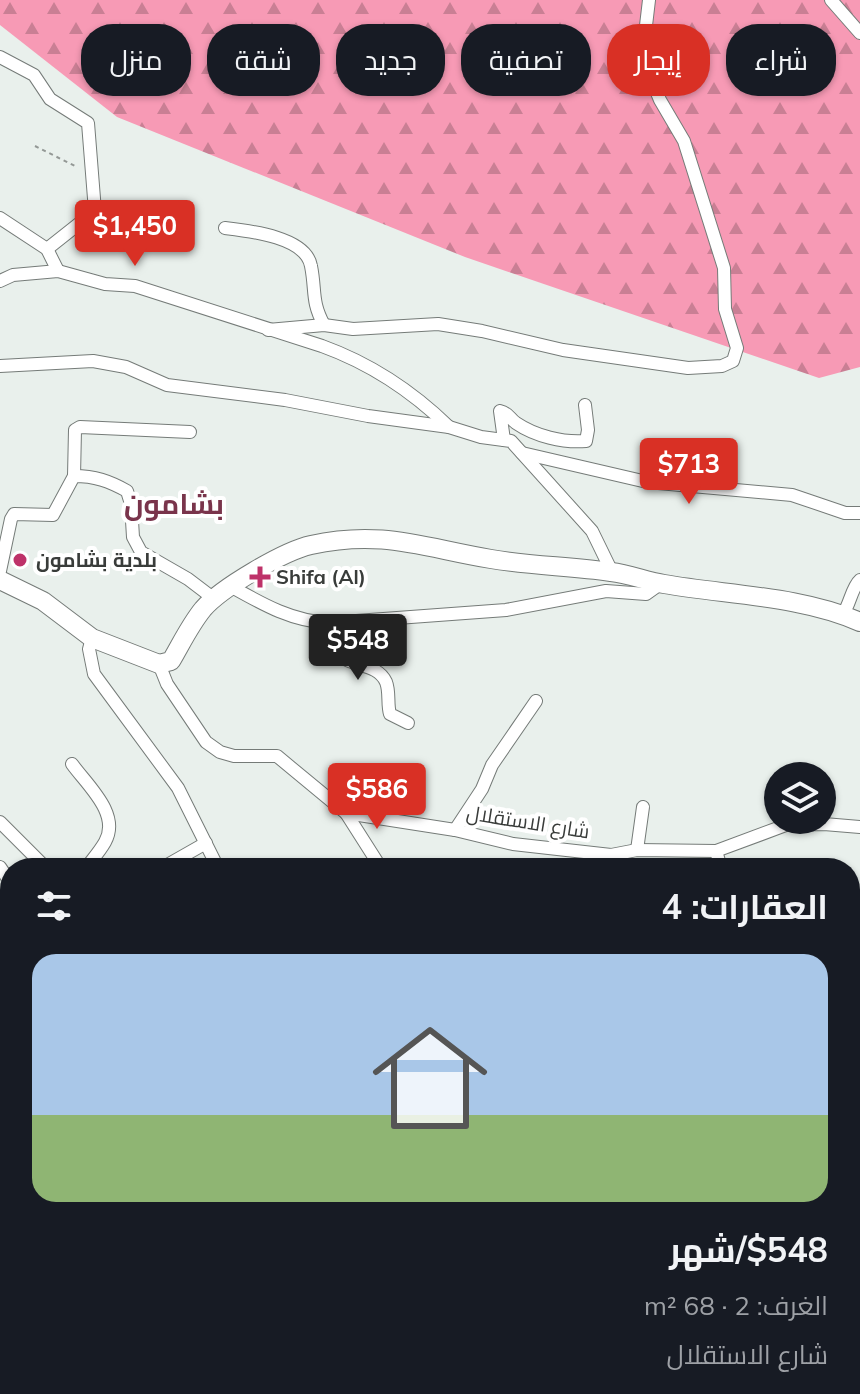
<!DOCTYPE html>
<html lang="ar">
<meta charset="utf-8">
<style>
body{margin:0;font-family:Mulish,Cairo,sans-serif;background:#20242c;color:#f1f3f6;direction:rtl;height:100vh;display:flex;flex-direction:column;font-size:30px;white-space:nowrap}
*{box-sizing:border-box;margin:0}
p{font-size:26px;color:#9ea1a6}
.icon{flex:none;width:44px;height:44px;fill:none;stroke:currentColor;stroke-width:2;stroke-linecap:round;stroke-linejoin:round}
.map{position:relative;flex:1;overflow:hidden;direction:ltr}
.panel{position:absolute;left:0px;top:858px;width:860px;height:536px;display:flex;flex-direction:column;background:#171b24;border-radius:32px 32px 0 0;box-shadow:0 2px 6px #0004;direction:rtl}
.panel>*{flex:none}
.top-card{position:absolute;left:24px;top:24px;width:812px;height:72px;direction:rtl;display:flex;gap:16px}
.buttons{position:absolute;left:764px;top:762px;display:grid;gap:16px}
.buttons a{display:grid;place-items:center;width:72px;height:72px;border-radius:50%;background:#171b24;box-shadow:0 2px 6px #0004;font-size:40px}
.price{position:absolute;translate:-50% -68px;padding:0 18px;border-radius:8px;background:#d93025;color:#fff;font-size:26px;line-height:52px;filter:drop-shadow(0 2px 4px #0008)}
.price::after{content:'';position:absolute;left:50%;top:48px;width:24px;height:18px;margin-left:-12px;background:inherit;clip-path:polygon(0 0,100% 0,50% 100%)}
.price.on{background:#222;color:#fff}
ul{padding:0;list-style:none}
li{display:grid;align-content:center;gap:16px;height:424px;padding:0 32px}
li+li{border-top:2px solid #363941}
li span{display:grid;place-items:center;height:248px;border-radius:24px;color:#555}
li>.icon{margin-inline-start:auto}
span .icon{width:144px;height:144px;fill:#fffc;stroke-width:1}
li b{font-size:34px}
h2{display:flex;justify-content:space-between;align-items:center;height:96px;padding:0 32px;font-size:34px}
.chip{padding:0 28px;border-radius:32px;background:#171b24;box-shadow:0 2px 6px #0004;font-size:28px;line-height:72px}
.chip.on{background:#d93025;color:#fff}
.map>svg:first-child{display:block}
.forest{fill:url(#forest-firs)}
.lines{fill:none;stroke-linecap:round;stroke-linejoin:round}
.lane-casing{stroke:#757b78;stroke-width:8}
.street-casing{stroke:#757b78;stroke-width:14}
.secondary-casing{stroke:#757b78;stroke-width:20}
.path{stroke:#939895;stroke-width:2;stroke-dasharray:4 4;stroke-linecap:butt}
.lane{stroke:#fff;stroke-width:6}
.street{stroke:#fff;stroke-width:12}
.secondary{stroke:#fff;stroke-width:18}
.poi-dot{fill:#be3269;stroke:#fff;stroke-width:3}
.labels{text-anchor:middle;stroke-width:8;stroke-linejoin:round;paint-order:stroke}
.poi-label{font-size:20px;font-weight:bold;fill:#393c3a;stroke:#fff;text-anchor:start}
.street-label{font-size:20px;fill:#393c3a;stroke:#fff}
.district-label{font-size:28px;font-weight:bold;fill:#79344b;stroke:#fff}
</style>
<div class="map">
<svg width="860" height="1394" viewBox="0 0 860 1394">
<defs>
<pattern id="forest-firs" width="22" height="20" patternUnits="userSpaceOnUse" patternTransform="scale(2)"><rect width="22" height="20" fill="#f79ab5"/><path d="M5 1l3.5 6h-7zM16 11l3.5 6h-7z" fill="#c97f94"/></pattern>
</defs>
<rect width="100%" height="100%" fill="#e9f0ec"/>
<path class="forest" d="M 0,0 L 860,0 L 860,367 L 819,378 L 465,257 L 117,117 L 0,25 Z"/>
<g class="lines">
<g class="lane-casing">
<g id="lane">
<path d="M 268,1394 L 273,1384"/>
<path d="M 611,1394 L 629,1384"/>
</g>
</g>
<g class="street-casing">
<g id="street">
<path d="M 831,0 L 860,33"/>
<path d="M 0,57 L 34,75 L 50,99 L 88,123 L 95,211 L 47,249"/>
<path d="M 0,218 L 47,249 L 58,271"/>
<path d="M 225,228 C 250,231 306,237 311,266 C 316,291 311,301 324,325"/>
<path d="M 0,281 L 13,275 L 58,271 L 105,284 L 135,286 L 322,346 C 369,363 413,392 449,427"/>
<path d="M 268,330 L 324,325 L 353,329 L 438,324 L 482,331 L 563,350 L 688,368 L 722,366 L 733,361 L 737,348 L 725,309 L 724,268 L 684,141 L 660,100 L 650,76 L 645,34 L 649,0"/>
<path d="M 0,366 L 93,361 L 126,367 L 167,385 L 285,400 L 368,416 L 449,427 L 481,437 L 511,441 L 592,531 L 612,572"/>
<path d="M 504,440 L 500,411 C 509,413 509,418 516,423 C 535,436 563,443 586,441 L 588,430 L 585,405"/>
<path d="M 522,453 L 647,482 L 792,495 L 845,513 L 860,513"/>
<path d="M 74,476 L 75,430 L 80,427 L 190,432"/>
<path d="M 0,571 L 11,519 L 14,514 L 53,515 L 74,476 C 95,476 109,481 127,491 L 131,504 L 133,537 L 141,552 L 188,579 L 213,598"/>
<path d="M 232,587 C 264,605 292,621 329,623 L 506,610 L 606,591 L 646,594 L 660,584"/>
<path d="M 843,614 C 850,604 852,587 860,580"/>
<path d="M 329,623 C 331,631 331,641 334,648 C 344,669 376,660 386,682 C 390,692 387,704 390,714 L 408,723"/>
<path d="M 92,638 L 89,649 L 94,674 L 178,788 L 218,868"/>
<path d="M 159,664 L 167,684 L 206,742 L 220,752 L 234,756 L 277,756 L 346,813 L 455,830 L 513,844 L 611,855 L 637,850 L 716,851 L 786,825 L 824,824 L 860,827"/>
<path d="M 72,764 C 87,785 121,814 105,842 C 100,851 92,860 86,868"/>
<path d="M 346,813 L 381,868"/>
<path d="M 0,822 L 46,868"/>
<path d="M 455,830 L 482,789 L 492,765 L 536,701"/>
<path d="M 637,850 L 643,807"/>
<path d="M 716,851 L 721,868"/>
<path d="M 0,867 L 8,879"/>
<path d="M 162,868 L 206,843"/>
<path d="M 0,967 L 10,974"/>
<path d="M 850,1204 L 860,1217"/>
<path d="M 281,1384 L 284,1394"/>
<path d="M 387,1384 L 397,1394"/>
<path d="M 343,1392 L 358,1384"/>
<path d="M 440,1394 L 466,1384"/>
</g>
</g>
<g class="secondary-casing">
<g id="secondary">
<path d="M 0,580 L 43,601 L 92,638 L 159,664 L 171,661 C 181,644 190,625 203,609 C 221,588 284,551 311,545 C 382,529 424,548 491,559 C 531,566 571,566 611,572 C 629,574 646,581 664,584 C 727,595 802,596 860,622"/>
<path d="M 0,1137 L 10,1137"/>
<path d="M 165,1384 L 172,1394"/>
</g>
</g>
<path class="path" d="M 35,146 L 77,167"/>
<use href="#lane" class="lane"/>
<use href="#street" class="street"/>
<use href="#secondary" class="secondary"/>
</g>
<g class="poi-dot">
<circle cx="20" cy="560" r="8"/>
<path d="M256 565h8v8h8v8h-8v8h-8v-8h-8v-8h8z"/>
</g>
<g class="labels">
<g class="poi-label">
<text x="36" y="567">بلدية بشامون</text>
<text x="276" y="584">Shifa (Al)</text>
</g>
<g class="street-label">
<text transform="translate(528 822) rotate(9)" y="7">شارع الاستقلال</text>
</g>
<g class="district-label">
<text x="174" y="514">بشامون</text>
</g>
</g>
</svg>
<div class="buttons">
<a><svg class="icon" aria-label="layers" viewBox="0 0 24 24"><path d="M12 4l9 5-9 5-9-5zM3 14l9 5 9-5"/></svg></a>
</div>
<b class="price" style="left:135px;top:268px">$1,450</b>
<b class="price" style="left:689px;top:506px">$713</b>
<b class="price on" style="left:358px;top:682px">$548</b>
<b class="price" style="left:377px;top:831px">$586</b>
<div class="top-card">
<a class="chip">شراء</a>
<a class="chip on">إيجار</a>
<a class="chip">تصفية</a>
<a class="chip">جديد</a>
<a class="chip">شقة</a>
<a class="chip">منزل</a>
</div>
<section class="panel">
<h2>العقارات: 4<svg class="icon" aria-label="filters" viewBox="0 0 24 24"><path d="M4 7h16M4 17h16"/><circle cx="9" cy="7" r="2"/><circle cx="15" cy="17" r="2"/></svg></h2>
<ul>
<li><span style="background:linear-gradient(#a9c7e8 65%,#8fb573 0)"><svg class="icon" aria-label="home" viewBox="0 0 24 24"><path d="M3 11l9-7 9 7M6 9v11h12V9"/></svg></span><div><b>$548/شهر</b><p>الغرف: 2 · 68 m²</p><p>شارع الاستقلال</p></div></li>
</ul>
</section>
</div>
